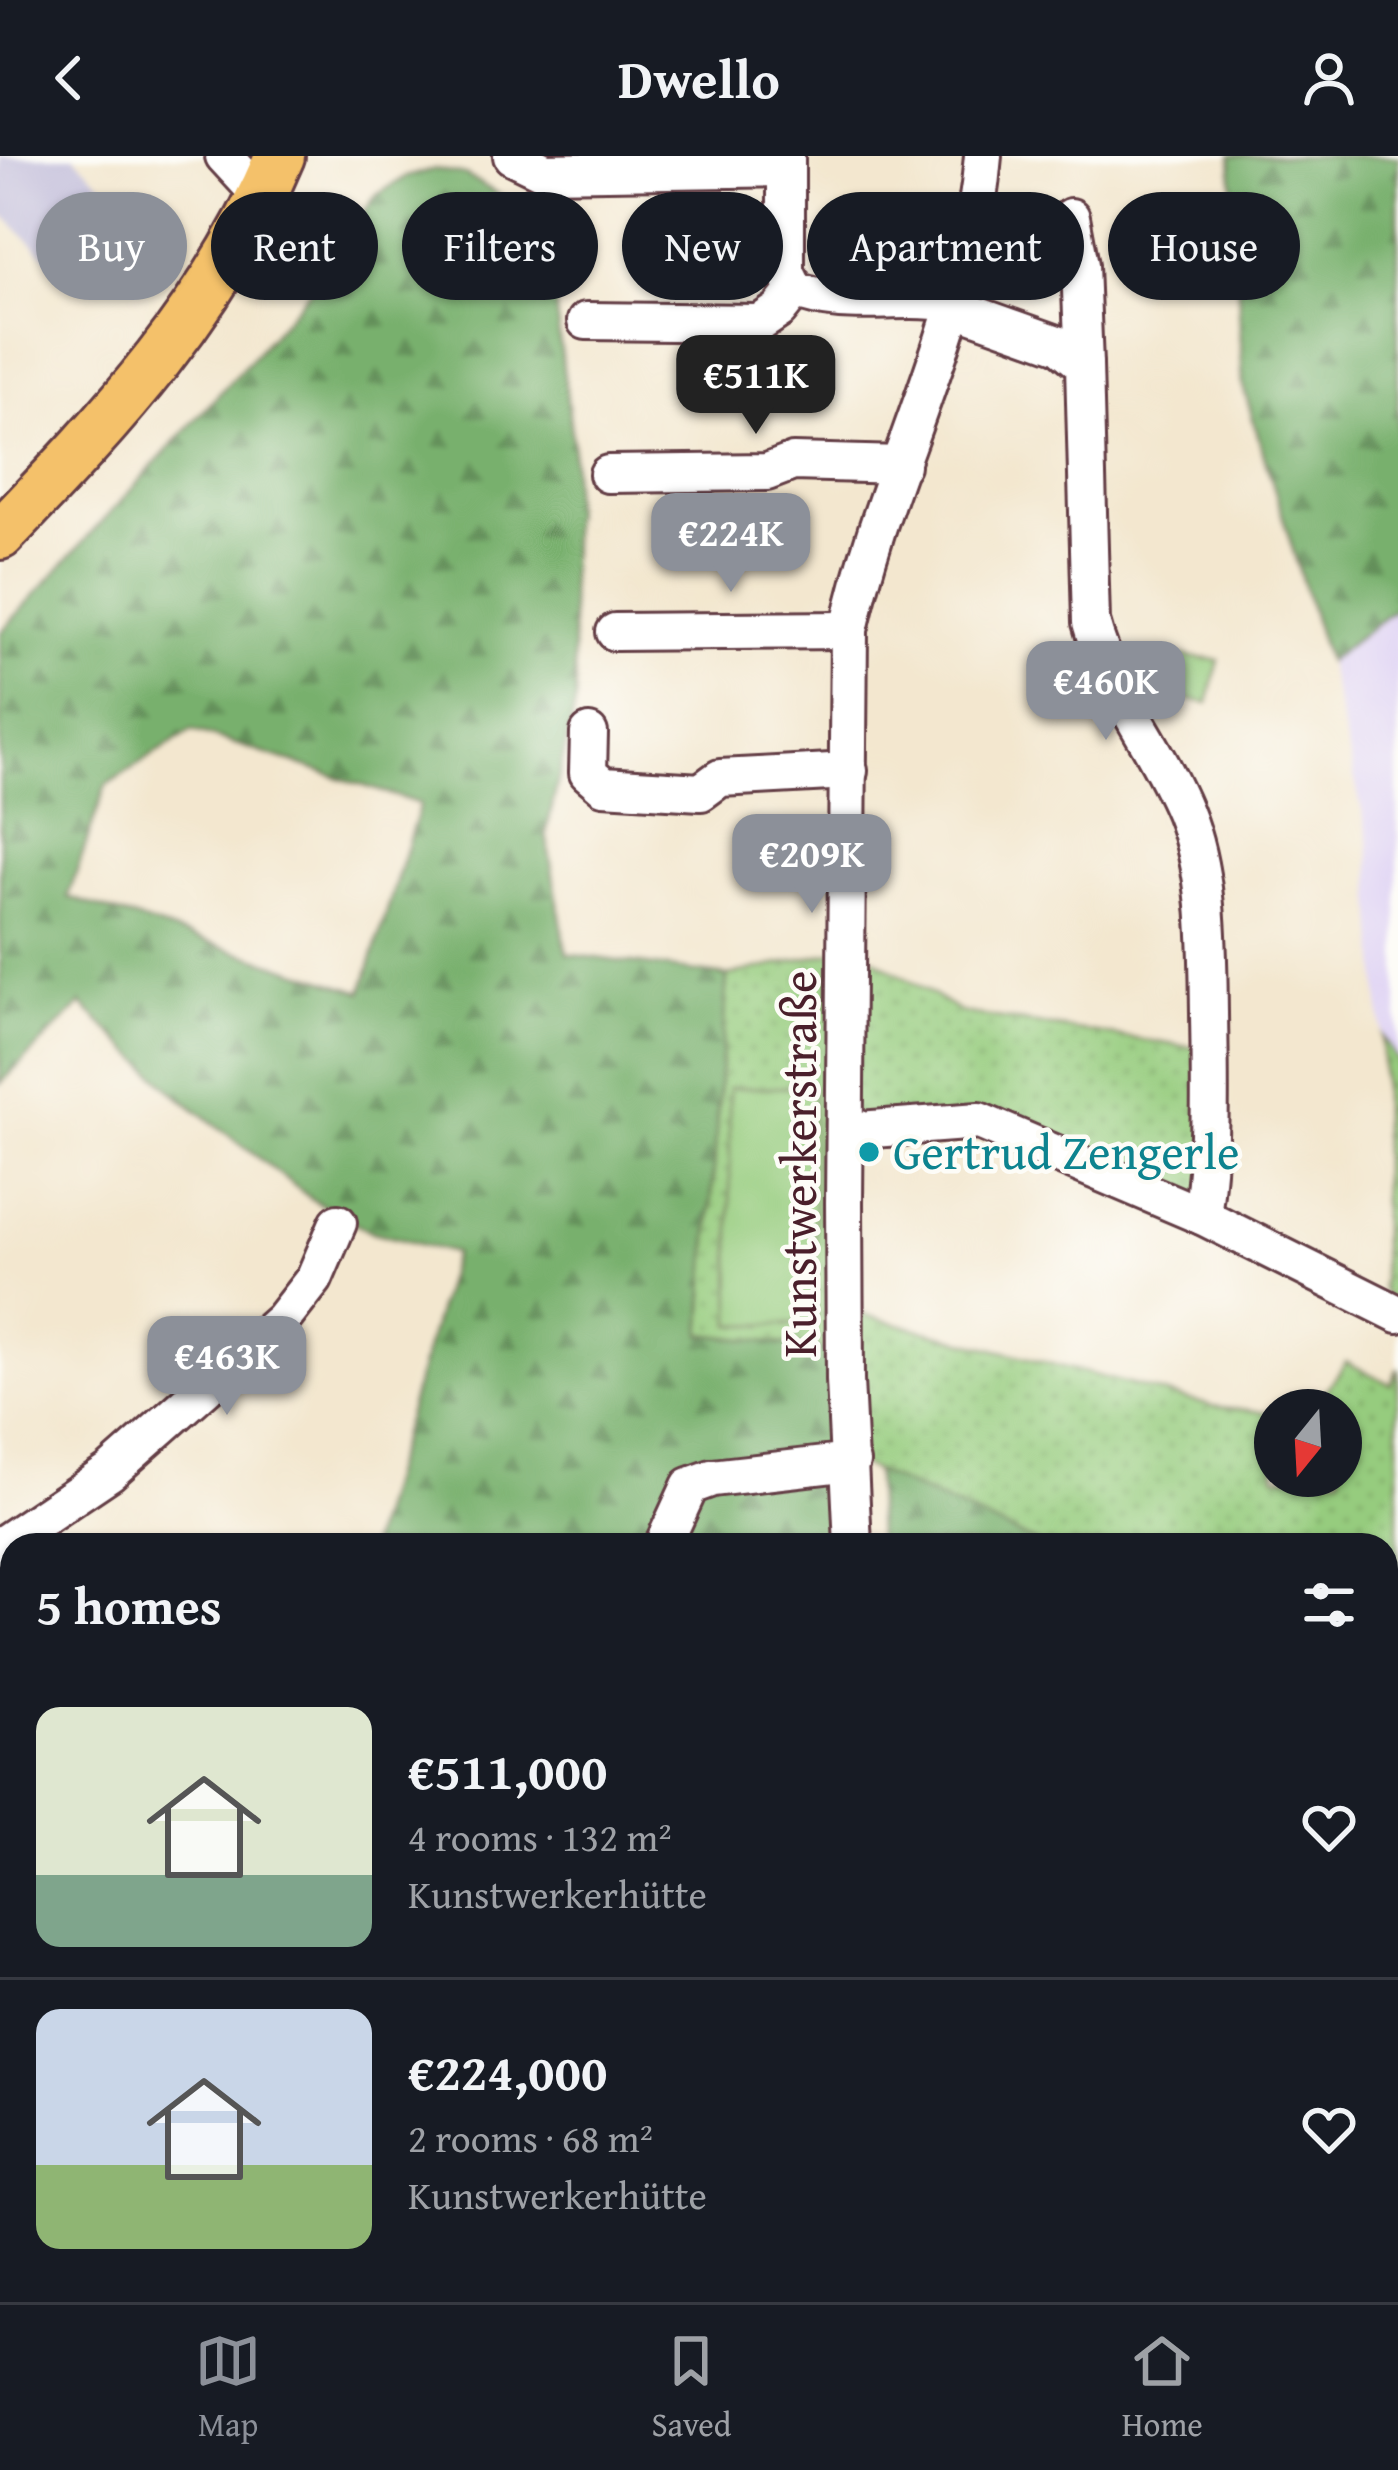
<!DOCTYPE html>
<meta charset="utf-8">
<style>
body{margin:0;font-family:"Gentium Book Plus",serif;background:#242831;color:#f1f3f6;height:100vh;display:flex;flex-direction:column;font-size:45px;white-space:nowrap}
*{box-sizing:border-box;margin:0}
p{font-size:39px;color:#9ea1a6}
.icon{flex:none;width:66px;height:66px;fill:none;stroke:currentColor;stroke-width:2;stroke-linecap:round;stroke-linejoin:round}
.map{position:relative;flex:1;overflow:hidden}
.drawer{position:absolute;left:0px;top:1377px;width:1398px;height:771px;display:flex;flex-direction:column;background:#171b24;border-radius:36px 36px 0 0;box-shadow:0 3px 9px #0004}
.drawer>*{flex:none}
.banner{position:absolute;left:36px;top:36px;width:1326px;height:108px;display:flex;gap:24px}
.needle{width:78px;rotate:198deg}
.buttons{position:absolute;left:1254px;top:1233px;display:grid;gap:24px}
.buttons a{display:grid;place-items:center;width:108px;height:108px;border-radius:50%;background:#171b24;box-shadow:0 3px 9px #0004;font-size:60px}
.price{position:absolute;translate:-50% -102px;padding:0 27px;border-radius:24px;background:#8c9099;color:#fff;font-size:39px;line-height:78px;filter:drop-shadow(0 3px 6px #0008)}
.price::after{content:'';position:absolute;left:50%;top:72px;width:36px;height:27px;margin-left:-18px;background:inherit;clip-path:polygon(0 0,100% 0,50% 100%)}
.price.on{background:#222;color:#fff}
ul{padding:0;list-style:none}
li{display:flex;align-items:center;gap:36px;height:300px;padding:0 36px}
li+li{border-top:3px solid #363941}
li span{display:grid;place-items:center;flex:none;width:336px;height:240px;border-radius:24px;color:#555}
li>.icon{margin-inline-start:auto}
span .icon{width:144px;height:144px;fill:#fffc;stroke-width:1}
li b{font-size:51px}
h2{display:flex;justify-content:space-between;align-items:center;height:144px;padding:0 36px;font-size:51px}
.tag{padding:0 42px;border-radius:54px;background:#171b24;box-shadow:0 3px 9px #0004;font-size:42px;line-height:108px}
.tag.on{background:#8c9099;color:#fff}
header{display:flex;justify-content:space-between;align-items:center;height:156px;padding:0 36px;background:#171b24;font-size:54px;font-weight:800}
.dock{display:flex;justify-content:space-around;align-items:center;height:168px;border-top:3px solid #363941;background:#171b24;font-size:33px;color:#9ea1a6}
.dock a{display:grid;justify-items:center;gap:6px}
.dock .on{color:#8c9099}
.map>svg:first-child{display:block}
.built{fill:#e0d4f4}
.industrial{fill:#c4c0db}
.grass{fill:url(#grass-dots);stroke:#707654;stroke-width:3}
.forest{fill:url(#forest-firs);stroke:#61684c;stroke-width:3;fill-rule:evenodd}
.green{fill:#96cc7e;stroke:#707654;stroke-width:3}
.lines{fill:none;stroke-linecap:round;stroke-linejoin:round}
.minor-casing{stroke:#633d44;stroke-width:42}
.major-casing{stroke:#633d44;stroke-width:54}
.minor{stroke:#fff;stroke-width:36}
.major{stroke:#f4c16b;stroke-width:48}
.culture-dot{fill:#0f9aa8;stroke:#fdfcf7;stroke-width:4.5}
.labels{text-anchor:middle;stroke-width:9;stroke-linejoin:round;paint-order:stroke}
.culture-label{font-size:48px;fill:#0d838f;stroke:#fdfcf7;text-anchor:start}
.street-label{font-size:48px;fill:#4a1f2b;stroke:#fdfcf7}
</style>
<header><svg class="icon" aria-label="back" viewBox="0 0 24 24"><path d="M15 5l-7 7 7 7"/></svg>Dwello<svg class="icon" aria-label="person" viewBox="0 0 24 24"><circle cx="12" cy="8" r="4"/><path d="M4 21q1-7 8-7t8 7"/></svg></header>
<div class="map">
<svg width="1398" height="2146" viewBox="0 0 1398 2146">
<defs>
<pattern id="grass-dots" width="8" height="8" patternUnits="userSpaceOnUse" patternTransform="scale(3)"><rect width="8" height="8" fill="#96cc7e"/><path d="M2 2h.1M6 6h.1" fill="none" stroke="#83af6d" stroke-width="1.8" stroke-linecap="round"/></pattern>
<pattern id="forest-firs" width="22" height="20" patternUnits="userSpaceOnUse" patternTransform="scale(3)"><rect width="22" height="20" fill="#78b06d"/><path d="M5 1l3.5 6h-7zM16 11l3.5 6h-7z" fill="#648f5a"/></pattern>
</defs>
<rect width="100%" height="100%" fill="#fdfcf7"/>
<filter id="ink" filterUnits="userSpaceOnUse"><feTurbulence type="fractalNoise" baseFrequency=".00833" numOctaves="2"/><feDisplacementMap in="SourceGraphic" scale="24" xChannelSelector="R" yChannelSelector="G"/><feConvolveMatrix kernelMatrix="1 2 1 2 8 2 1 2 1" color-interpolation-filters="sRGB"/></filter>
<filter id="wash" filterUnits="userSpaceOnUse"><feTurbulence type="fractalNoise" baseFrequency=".004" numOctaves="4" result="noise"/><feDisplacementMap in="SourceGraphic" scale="48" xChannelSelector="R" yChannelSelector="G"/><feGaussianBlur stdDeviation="2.7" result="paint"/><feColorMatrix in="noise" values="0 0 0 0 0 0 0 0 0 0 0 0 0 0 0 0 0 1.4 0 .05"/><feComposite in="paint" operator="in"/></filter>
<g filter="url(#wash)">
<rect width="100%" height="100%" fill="#f3e7cf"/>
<path class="built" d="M 1398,451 L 1398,906 L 1382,880 L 1369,684 L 1327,506 Z"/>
<path class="industrial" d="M 0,0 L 74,0 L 131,56 L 67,121 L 0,56 Z"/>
<g class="grass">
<path d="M 848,786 L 962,857 L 1210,894 L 1202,1060 L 969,966 L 851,968 Z"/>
<path d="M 843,794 L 838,1195 L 702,1179 L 727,820 Z"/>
<path d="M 1382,880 L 1398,906 L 1398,1165 L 1382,1132 Z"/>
<path d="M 853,1156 L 1212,1250 L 1275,1257 L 1275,1320 L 1341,1320 L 1341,1254 L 1312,1254 L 1346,1206 L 1391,1228 L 1398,1212 L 1398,2146 L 1185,2146 L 1183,2136 L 1386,2136 L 1386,1389 L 1041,1389 L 858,1308 Z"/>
</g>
<g class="forest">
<path d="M 1231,0 L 1398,0 L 1398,451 L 1327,506 L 1243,230 Z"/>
<path d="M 435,13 L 465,19 L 528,55 L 549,102 L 573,289 L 570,431 L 576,544 L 546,678 L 567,798 L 727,820 L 702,1178 L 838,1195 L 846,1389 L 370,1389 L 454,1097 L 372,1076 L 313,1044 L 178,940 L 81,848 L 0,928 L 0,477 L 250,204 L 325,117 L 375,40 L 406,21 ZM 192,574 L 420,648 L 362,836 L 68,741 L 106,629 Z"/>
<path d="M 875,1315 L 1041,1389 L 877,1389 Z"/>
<path d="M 874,2136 L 1183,2136 L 1185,2146 L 874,2146 Z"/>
</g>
<g class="green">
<path d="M 1170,499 L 1219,504 L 1208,547 L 1164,539 Z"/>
<path d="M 813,931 L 816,1168 L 732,1169 L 729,932 Z"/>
</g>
</g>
<g filter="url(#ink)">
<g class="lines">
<g class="minor-casing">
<g id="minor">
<path d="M 224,0 L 262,41"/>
<path d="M 512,0 L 545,16 L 786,12"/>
<path d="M 786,0 L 786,116 L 795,134 C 845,155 904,137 957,148"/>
<path d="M 1071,61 L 1080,109 L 1084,209"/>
<path d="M 956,152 L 1060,189 L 1084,209 L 1091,466 C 1109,535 1157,590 1184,656 C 1209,718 1208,791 1209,857 C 1210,926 1212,992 1202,1060"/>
<path d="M 586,165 L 760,167 L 779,154 L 795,134"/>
<path d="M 608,318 L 767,316 L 793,306 L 901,309"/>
<path d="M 615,476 L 849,474"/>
<path d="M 589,577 L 588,617 L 603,630 L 701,636 L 720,622 L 849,615"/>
<path d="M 846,975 L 979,965 L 1202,1060 L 1398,1158"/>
<path d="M 663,1389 L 690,1330 L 712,1322 L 851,1306"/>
<path d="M 853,1389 L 845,1224 L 844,1047 L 849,474 C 884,313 970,168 983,0"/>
<path d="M 0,1390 L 110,1316 L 282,1164 L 314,1123 L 338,1067"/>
<path d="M 0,1814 L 12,1814"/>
<path d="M 571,2136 L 580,2146"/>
<path d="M 685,2146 L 696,2136"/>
<path d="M 861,2146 L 861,2136"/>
</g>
</g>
<g class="major-casing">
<path id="major" d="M 0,379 C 113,262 216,152 280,0"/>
</g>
<use href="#minor" class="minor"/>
<use href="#major" class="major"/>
</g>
</g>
<circle class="culture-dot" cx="869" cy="996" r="12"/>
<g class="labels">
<g class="culture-label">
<text x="893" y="1013">Gertrud Zengerle</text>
</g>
<g class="street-label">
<text transform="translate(799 1008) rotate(-90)" y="17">Kunstwerkerstraße</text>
</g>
</g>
</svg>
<div class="buttons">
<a><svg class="needle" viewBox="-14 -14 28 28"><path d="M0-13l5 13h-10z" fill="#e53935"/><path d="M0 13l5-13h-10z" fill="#9ea1a6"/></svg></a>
</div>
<b class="price on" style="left:756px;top:281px">€511K</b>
<b class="price" style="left:731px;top:439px">€224K</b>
<b class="price" style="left:1106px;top:587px">€460K</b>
<b class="price" style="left:812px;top:760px">€209K</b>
<b class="price" style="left:227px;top:1262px">€463K</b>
<div class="banner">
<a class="tag on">Buy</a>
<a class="tag">Rent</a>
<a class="tag">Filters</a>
<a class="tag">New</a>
<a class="tag">Apartment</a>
<a class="tag">House</a>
</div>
<section class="drawer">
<h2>5 homes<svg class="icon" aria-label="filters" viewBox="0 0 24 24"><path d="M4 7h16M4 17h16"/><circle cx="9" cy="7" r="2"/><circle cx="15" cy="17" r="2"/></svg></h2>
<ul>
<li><span style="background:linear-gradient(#dfe7d0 70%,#7fa58c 0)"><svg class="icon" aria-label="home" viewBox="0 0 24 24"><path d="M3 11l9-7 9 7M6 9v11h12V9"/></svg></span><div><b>€511,000</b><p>4 rooms · 132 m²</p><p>Kunstwerkerhütte</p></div><svg class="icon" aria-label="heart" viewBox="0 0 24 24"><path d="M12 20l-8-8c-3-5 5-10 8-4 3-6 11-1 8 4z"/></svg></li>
<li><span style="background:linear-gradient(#c9d6e8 65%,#8fb573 0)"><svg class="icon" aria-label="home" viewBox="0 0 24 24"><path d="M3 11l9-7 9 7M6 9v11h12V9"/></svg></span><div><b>€224,000</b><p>2 rooms · 68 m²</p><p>Kunstwerkerhütte</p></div><svg class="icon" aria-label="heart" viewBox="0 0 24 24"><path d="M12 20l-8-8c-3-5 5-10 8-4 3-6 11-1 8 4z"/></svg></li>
</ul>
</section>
</div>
<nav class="dock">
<a class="on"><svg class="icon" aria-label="map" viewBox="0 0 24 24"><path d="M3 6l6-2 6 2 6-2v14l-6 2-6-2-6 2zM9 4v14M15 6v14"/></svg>Map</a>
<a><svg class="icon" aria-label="saved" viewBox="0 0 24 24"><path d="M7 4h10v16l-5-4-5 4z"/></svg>Saved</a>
<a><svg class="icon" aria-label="home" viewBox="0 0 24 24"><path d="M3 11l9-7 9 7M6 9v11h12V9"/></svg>Home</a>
</nav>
